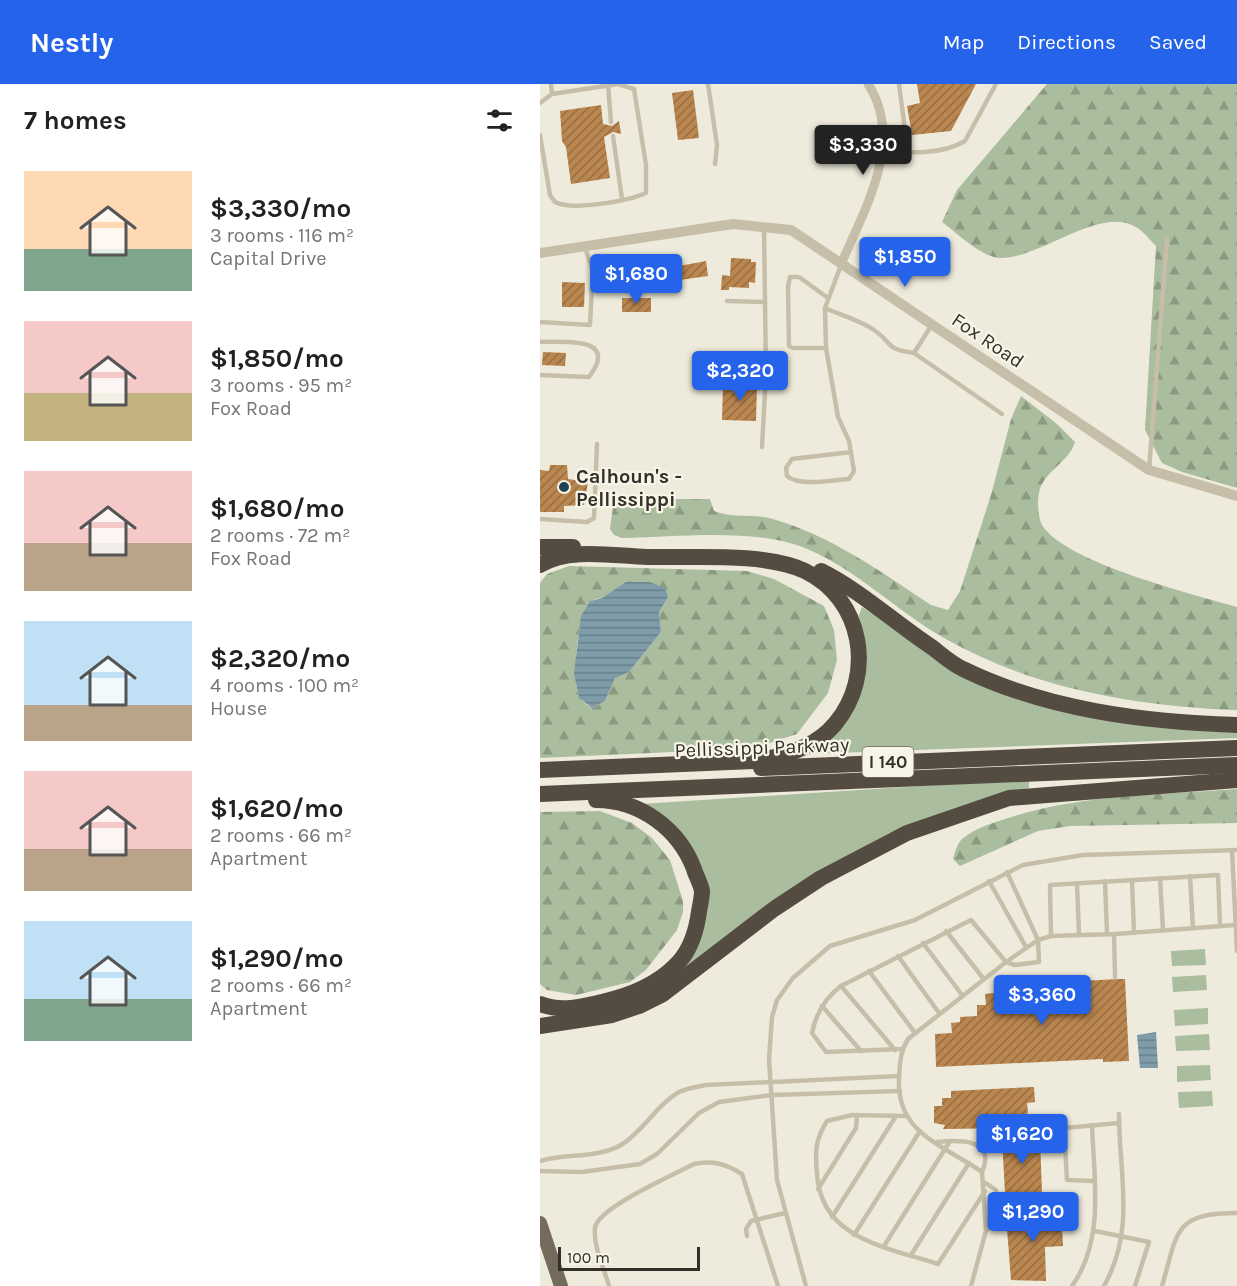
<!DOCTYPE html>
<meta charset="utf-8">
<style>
body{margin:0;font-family:Karla,sans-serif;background:#f6f6f6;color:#222;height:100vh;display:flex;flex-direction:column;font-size:22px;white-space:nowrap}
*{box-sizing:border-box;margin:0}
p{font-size:20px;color:#767676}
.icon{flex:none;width:33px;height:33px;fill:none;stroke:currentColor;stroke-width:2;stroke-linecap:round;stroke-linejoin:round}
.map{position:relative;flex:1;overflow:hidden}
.side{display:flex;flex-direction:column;background:#fff;width:540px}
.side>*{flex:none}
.scale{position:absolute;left:18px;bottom:15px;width:142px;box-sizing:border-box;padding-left:6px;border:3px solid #342f28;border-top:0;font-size:16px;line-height:21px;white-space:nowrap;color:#342f28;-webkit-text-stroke:4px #f7f5e8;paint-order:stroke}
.price{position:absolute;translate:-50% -51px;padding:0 14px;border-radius:6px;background:#2563eb;color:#fff;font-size:20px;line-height:39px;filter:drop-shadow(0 2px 3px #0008)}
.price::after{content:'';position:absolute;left:50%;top:36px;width:18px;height:14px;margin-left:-9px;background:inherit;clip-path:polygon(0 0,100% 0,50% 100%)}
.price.active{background:#222;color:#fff}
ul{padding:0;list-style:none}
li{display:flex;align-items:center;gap:18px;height:150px;padding:0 24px}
li span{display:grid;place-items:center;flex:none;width:168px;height:120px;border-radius:0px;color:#555}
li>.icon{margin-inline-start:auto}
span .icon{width:72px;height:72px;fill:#fffc;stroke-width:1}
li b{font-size:26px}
h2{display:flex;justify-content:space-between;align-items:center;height:72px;padding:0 24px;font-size:26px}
header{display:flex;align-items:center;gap:36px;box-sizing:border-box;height:84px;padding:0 30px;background:#2563eb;color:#fff}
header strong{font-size:28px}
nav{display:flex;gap:33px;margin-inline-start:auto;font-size:21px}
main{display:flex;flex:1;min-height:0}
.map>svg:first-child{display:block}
.green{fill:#aabd9e}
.forest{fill:url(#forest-firs);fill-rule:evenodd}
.water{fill:url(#water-rules)}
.building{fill:url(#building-hatch)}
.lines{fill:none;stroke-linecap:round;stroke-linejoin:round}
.service{stroke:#c6bea9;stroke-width:4.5}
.minor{stroke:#c6bea9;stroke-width:9}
.tertiary{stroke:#c6bea9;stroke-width:10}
.primary{stroke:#756b5b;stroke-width:14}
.motorway{stroke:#544c40;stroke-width:16}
.poi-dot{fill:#224151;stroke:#f7f5e8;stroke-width:2}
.labels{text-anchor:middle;stroke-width:4.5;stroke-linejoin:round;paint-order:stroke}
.shield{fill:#f7f5e8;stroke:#6e6a62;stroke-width:1.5}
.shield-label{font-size:18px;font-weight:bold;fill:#342f28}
.street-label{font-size:20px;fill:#342f28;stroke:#f7f5e8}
.poi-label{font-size:20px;font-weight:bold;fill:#342f28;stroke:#f7f5e8;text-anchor:start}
</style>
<header>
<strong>Nestly</strong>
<nav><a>Map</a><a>Directions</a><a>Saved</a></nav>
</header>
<main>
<section class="side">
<h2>7 homes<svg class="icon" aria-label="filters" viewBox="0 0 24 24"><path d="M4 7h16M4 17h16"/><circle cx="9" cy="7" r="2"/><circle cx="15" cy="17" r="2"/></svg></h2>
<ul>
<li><span style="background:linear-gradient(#ffd9b3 65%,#7fa58c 0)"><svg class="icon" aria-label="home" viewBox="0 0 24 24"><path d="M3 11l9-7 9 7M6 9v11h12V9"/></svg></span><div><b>$3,330/mo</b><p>3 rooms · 116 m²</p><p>Capital Drive</p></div></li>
<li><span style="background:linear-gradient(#f6c9c9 60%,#c2b280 0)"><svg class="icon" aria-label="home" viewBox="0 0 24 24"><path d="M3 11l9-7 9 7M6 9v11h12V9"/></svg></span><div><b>$1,850/mo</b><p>3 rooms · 95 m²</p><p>Fox Road</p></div></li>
<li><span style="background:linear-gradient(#f6c9c9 60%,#b9a48a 0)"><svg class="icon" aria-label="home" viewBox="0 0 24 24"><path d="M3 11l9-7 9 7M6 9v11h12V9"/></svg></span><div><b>$1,680/mo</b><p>2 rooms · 72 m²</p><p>Fox Road</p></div></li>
<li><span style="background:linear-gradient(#bfe0f5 70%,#b9a48a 0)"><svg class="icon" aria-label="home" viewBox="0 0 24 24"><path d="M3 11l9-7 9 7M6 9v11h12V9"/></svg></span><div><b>$2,320/mo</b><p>4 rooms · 100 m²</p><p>House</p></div></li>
<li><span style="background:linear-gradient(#f6c9c9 65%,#b9a48a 0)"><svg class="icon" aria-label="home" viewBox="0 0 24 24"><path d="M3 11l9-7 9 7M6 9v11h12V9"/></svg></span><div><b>$1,620/mo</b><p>2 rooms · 66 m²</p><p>Apartment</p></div></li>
<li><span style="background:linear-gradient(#bfe0f5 65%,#7fa58c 0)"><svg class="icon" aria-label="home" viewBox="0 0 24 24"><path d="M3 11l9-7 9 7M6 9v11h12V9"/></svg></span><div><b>$1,290/mo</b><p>2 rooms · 66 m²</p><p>Apartment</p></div></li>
</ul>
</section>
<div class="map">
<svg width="697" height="1202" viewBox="0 0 697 1202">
<defs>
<pattern id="forest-firs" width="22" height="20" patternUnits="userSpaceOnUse" patternTransform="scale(1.5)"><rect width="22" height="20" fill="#aabd9e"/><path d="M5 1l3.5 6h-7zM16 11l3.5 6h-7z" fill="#8b9a81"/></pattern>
<pattern id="water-rules" width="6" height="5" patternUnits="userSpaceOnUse" patternTransform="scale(1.5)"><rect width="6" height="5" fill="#7e9caa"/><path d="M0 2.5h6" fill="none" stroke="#68808a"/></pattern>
<pattern id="building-hatch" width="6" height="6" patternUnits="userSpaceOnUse" patternTransform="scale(1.5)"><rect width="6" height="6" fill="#ba864f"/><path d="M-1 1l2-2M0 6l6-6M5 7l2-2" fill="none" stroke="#986e42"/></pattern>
</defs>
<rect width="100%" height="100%" fill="#efebdc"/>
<g class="green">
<path d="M 322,523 L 427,589 L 496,614 L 697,644 L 697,654 L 269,670 L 300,645 L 325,581 L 319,531 Z"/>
<path d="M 489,695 L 489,704 L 433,719 L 348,750 L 132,900 L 161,846 L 162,799 L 101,720 Z"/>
<path d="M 665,865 L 666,881 L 632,882 L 631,867 Z"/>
<path d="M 666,891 L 667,906 L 633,908 L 632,893 Z"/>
<path d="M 668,924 L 668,940 L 635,942 L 634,926 Z"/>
<path d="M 669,950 L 670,966 L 636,967 L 635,952 Z"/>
<path d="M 670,981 L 671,996 L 637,998 L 637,982 Z"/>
<path d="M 672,1007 L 673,1022 L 639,1024 L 638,1008 Z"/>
</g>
<g class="forest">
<path d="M 507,0 L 697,0 L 697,404 L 642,388 L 622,379 L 605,346 L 616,162 C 610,156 603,147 596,143 C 560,121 500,175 460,174 C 441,173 417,149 402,138 L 417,106 Z"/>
<path d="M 481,312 L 517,340 L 535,358 C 529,379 503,387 499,409 C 497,418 498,437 504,444 C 532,480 652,510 697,523 L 697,626 C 595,622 494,605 404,554 C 347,522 298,465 232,455 C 183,447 130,453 82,454 L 74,451 L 70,445 L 74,415 L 170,415 L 174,427 C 194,435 213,429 233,435 C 292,452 341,488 391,521 L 408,526 L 420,507 L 451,411 L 471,335 Z"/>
<path d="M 29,482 L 207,487 L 234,495 L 284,522 L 294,546 L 297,576 L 288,609 L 257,650 L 223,661 L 177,666 L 0,674 L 0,499 L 7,490 ZM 128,513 L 119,528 L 121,548 L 89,588 L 75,593 L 65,617 L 52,624 C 47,621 41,617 39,612 C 32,595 37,530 50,518 C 60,509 112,513 128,513 Z"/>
<path d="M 697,705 L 697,739 L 530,742 L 498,747 L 420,782 L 413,775 C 415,768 417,760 422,755 C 435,744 453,739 468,734 C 543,710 619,711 697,705 Z"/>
<path d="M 60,727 L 92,739 L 112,754 L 130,776 L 143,817 L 143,828 L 137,846 L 106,886 L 90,898 L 36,911 L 7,906 L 0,900 L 0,728 Z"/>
</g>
<g class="water">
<path d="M 86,498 L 110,498 L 125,504 L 128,513 L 119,528 L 121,548 L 89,588 L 75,594 L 65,617 L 52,624 L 39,614 L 34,589 L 41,532 L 50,517 L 62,514 Z"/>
<path d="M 616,948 L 618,984 L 600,984 L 597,951 Z"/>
</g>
<g class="building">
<path d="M 377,0 L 436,0 L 411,47 L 372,51 L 367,22 L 380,19 Z"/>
<path d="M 153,6 L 159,54 L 138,56 L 132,9 Z"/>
<path d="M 61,21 L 63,40 L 72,42 L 79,37 L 81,50 L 73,48 L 64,53 L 70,94 L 31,100 L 26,63 L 22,57 L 20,27 Z"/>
<path d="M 191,174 L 211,175 L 211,178 L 216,178 L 215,199 L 209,198 L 209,204 L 189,203 L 189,206 L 181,206 L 182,191 L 190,192 Z"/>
<path d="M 166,177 L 168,192 L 140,196 L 139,182 Z"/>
<path d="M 22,198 L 45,199 L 44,223 L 22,223 Z"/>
<rect x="82" y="214" width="29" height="14"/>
<path d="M 3,268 L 26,269 L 25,282 L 2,281 Z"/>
<path d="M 194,296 L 205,297 L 205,301 L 217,302 L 216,337 L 182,336 L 183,301 L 194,301 Z"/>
<path d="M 10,381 L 27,381 L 28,395 L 48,398 L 44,421 L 24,422 L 24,428 L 0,428 L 0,386 L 9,387 Z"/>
<path d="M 579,895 L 585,895 L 589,977 L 563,978 L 563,975 L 396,983 L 395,950 L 412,949 L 411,939 L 420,938 L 420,933 L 437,932 L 437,921 L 446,921 L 445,910 L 454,909 L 454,904 L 500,902 L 500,899 Z"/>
<path d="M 494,1003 L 495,1018 L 487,1019 L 488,1029 L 480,1032 L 480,1044 L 403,1045 L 405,1041 L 394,1039 L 394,1022 L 402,1022 L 402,1014 L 411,1014 L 411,1007 Z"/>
<path d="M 491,1052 L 491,1055 L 500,1055 L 502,1108 L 465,1109 L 462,1054 Z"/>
<path d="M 521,1125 L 523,1162 L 505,1163 L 506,1197 L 471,1196 L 467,1145 L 471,1145 L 470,1138 L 477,1134 L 477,1131 L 484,1130 L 484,1126 Z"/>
</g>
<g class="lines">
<g class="service">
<path d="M 11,0 L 12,10"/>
<path d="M 68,0 L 71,38"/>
<path d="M 168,0 L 177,61 L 175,80"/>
<path d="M 359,0 L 365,46 L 364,68"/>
<path d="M 0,19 L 12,10 L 78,0 L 94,5 L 106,81 L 106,109 C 88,117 32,127 15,118 L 10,111 L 0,51"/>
<path d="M 73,52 L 82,115"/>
<path d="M 343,67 C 369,69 402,71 425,57 L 456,0"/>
<path d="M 301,181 L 285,224 C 300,231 320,236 334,246 C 355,260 342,264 374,269 L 391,242"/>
<path d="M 187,217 L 225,218"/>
<path d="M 285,224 L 286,264 L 253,264 L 249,262 L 248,203 L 250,193 L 259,193 L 288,214"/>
<path d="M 0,238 L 50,241 L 53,186 L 45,164"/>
<path d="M 0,258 C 24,258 80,252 49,293 L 0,291"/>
<path d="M 286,264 L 298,333 L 309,357 L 314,387 L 309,395 C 292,396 260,403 247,392 L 246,384 L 252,375 L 311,368"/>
<path d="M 374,269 L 462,330"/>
<path d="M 222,363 L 226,290 L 224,143"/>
<path d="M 609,386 L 627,155"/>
<path d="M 0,435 L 47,438 L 54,434 L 57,360"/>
<path d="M 692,766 L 697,867"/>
<path d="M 650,792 L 653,844"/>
<path d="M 620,794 L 623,846"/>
<path d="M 592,796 L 594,849"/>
<path d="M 449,797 L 486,863"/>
<path d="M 565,797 L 567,850"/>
<path d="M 537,799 L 539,851"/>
<path d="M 406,847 L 443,894"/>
<path d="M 574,850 L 575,893"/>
<path d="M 511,852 L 510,801 L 678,791 L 680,842"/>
<path d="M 383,859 L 422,911"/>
<path d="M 358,872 L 399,929"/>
<path d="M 329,887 L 375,949"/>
<path d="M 301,902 L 355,966"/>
<path d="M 282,922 L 321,967"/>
<path d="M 361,965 L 286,968 L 272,949 C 276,929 285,914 301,902 L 431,836 L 466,878 L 498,856 L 467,788"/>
<path d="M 365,1032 L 312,1031 L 287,1037 C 275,1056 275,1068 277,1090 C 281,1155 346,1163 398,1180 L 445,1107"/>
<path d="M 397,1058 C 418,1056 457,1054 442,1088"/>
<path d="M 438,1062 L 446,1050 L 487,1048 L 486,1033"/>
<path d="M 0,1077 C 26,1069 56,1075 81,1061 C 104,1047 116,1021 139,1008 C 147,1004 157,1003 166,1001 L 359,992"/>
<path d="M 0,1087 L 42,1088 L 100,1080 L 117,1070 L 159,1029 L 179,1018 L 232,1011 L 360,1007"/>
<path d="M 554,1097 L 527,1096 L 524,1044 L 579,1039"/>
<path d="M 444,1098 L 456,1106 L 459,1128 L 446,1147"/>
<path d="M 278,1105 L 316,1044 L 317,1031"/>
<path d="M 292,1133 L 356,1032"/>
<path d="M 555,1147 L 609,1158 L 595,1202"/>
<path d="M 314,1151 L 380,1047"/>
<path d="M 207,1152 L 206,1145 L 211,1137 L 245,1129"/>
<path d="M 344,1162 L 410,1057"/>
<path d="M 371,1171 L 429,1079"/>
<path d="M 69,1202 C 64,1184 53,1162 55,1144 C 57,1124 135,1090 154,1080 C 173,1076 186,1080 202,1090 L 238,1202"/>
<path d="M 266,1202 L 237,1096 L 229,975 L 232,933 L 237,916 L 253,894 L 290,862 L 375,836 L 483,781 L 543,771 L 697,766"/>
<path d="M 431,1202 L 446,1147 L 442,1088 C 404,1061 356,1050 359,994 C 360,979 360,968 368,955 L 466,878 L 475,881 L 499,878 L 498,856 L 511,852 L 576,850 L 695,841"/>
<path d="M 532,1202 C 565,1156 554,1095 552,1041"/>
<path d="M 564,1202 C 596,1145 579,1091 579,1030"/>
<path d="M 622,1202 C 638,1148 633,1129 697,1129"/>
</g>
<path class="minor" d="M 302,178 C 325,124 365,57 328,0"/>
<path class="tertiary" d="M 0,169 L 193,140 L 251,146 L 609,386 L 697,412"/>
<path class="primary" d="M 0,1139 L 21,1202"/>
<g class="motorway">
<path d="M 0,463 L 33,463"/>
<path d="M 0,481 C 29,463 74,472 107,473 C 152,474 225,468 265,487 C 323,515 336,591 295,640 C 275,664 243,673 214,677 L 0,686"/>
<path d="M 281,487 C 321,507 355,539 393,564 C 402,571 412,580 423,585 C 507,626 604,638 697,641"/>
<path d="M 221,684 L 697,664"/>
<path d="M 0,710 L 697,681"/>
<path d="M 0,920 C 20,928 42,923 62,918 C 89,912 115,902 135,882 C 148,870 155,851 158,834 C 159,825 162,815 162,807 C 161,800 156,792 154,785 C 139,745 100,716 56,716"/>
<path d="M 0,942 L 72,931 L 99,922 L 123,910 L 234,825 L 281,794 L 367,749 L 469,714 L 697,696"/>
</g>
</g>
<circle class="poi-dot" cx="24" cy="403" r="6"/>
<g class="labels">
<rect class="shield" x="322.5" y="663" width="51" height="30" rx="4.5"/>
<g class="shield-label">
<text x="348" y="684">I 140</text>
</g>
<g class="street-label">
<text transform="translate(448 256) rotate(34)" y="7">Fox Road</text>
<text transform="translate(222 663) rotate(-2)" y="7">Pellissippi Parkway</text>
</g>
<g class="poi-label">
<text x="36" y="399">Calhoun's -<tspan x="36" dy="23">Pellissippi</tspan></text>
</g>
</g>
</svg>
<div class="scale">100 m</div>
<b class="price active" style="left:323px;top:92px">$3,330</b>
<b class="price" style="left:365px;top:204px">$1,850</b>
<b class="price" style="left:96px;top:221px">$1,680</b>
<b class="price" style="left:200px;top:318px">$2,320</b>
<b class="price" style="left:502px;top:942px">$3,360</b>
<b class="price" style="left:482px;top:1081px">$1,620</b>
<b class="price" style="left:493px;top:1159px">$1,290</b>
</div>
</main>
